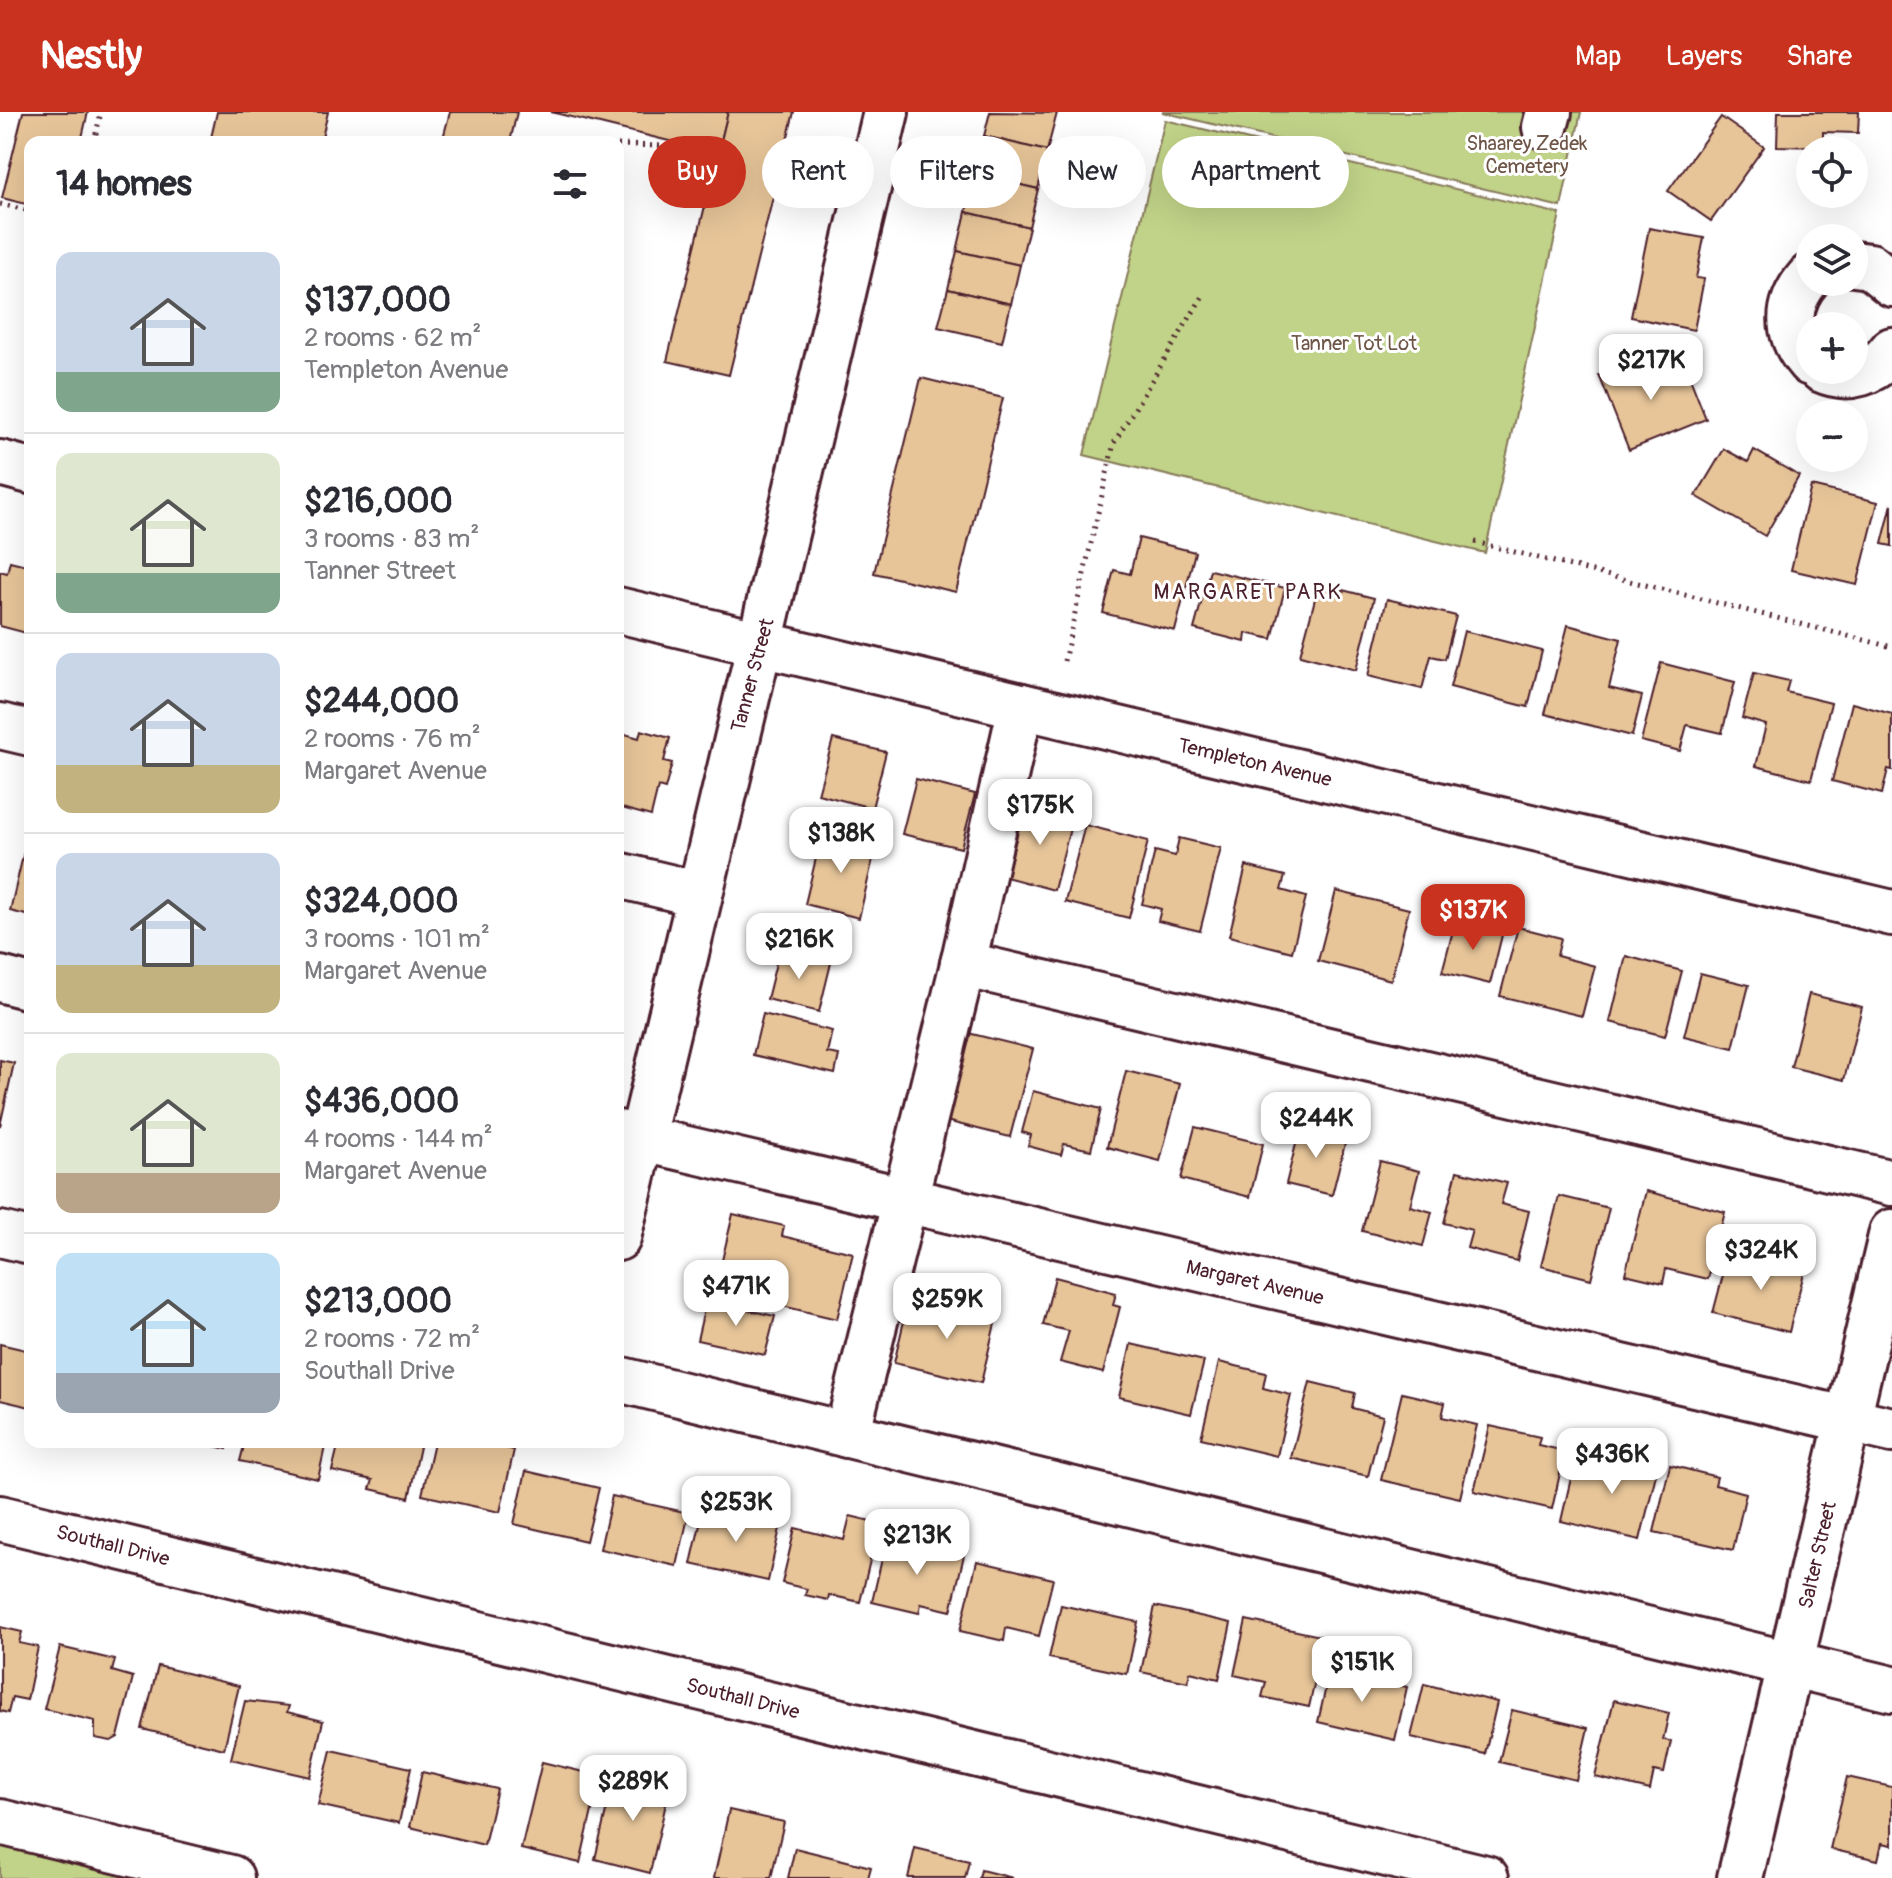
<!DOCTYPE html>
<meta charset="utf-8">
<style>
body{margin:0;font-family:Pangolin,sans-serif;background:#f7f7f7;color:#2b2b33;height:100vh;display:flex;flex-direction:column;font-size:30px;white-space:nowrap}
*{box-sizing:border-box;margin:0}
p{font-size:26px;color:#7c7c81}
.icon{flex:none;width:44px;height:44px;fill:none;stroke:currentColor;stroke-width:2;stroke-linecap:round;stroke-linejoin:round}
.map{position:relative;flex:1;overflow:hidden}
.details{position:absolute;left:24px;top:24px;width:600px;height:1312px;display:flex;flex-direction:column;background:#fff;border-radius:16px;box-shadow:0 8px 32px #0002}
.details>*{flex:none}
.banner{position:absolute;left:648px;top:24px;width:760px;height:72px;display:flex;gap:16px}
.tools{position:absolute;left:1796px;top:24px;display:grid;gap:16px}
.tools a{display:grid;place-items:center;width:72px;height:72px;border-radius:50%;background:#fff;box-shadow:0 8px 32px #0002;font-size:40px}
.price{position:absolute;translate:-50% -68px;padding:0 18px;border-radius:16px;background:#fff;color:#222;font-size:26px;line-height:52px;filter:drop-shadow(0 2px 4px #0008)}
.price::after{content:'';position:absolute;left:50%;top:48px;width:24px;height:18px;margin-left:-12px;background:inherit;clip-path:polygon(0 0,100% 0,50% 100%)}
.price.active{background:#c8321e;color:#fff}
ul{padding:0;list-style:none}
li{display:flex;align-items:center;gap:24px;height:200px;padding:0 32px}
li+li{border-top:2px solid #e1e1e2}
li span{display:grid;place-items:center;flex:none;width:224px;height:160px;border-radius:16px;color:#555}
li>.icon{margin-inline-start:auto}
span .icon{width:96px;height:96px;fill:#fffc;stroke-width:1}
li b{font-size:34px}
h2{display:flex;justify-content:space-between;align-items:center;height:96px;padding:0 32px;font-size:34px}
.tag{padding:0 28px;border-radius:36px;background:#fff;box-shadow:0 8px 32px #0002;font-size:28px;line-height:72px}
.tag.active{background:#c8321e;color:#fff}
header{display:flex;align-items:center;gap:48px;box-sizing:border-box;height:112px;padding:0 40px;background:#c8321e;color:#fff}
header strong{font-size:38px}
nav{display:flex;gap:44px;margin-inline-start:auto;font-size:28px}
.map>svg:first-child{display:block}
.green{fill:#c1d388;stroke:#86795a;stroke-width:2}
.building{fill:#e7c599;stroke:#4a1f2b;stroke-width:2}
.lines{fill:none;stroke-linecap:round;stroke-linejoin:round}
.minor-casing{stroke:#4a1f2b;stroke-width:50}
.path{stroke:#4a1f2b;stroke-width:5;stroke-dasharray:2 6;stroke-linecap:butt}
.minor{stroke:#fff;stroke-width:44}
.labels{text-anchor:middle;stroke-width:6;stroke-linejoin:round;paint-order:stroke}
.park-label{font-size:20px;fill:#6e5547;stroke:#fff}
.street-label{font-size:20px;fill:#4a1f2b;stroke:#fff}
.neighbourhood-label{font-size:22px;letter-spacing:2px;fill:#4a1f2b;stroke:#fff}
</style>
<header>
<strong>Nestly</strong>
<nav><a>Map</a><a>Layers</a><a>Share</a></nav>
</header>
<div class="map">
<svg width="1892" height="1766" viewBox="0 0 1892 1766">
<rect width="100%" height="100%" fill="#fff"/>
<filter id="ink" filterUnits="userSpaceOnUse"><feTurbulence type="fractalNoise" baseFrequency=".0125" numOctaves="2"/><feDisplacementMap in="SourceGraphic" scale="16" xChannelSelector="R" yChannelSelector="G"/><feConvolveMatrix kernelMatrix="1 2 1 2 8 2 1 2 1" color-interpolation-filters="sRGB"/></filter>
<g filter="url(#ink)">
<g class="green">
<path d="M 1162,0 L 1581,0 L 1561,95 Z"/>
<path d="M 1165,8 L 1560,102 L 1485,441 L 1084,343 Z"/>
<path d="M 0,1732 L 143,1766 L 0,1766 Z"/>
</g>
<g class="building">
<path d="M 23,0 L 88,0 L 81,30 L 30,30 L 30,93 L 2,86 Z"/>
<path d="M 217,0 L 328,0 L 321,30 L 210,30 Z"/>
<path d="M 450,0 L 517,0 L 510,30 L 442,30 Z"/>
<path d="M 551,0 L 728,0 L 718,41 Z"/>
<path d="M 728,0 L 794,0 L 729,263 L 667,249 Z"/>
<path d="M 990,0 L 1057,1 L 1047,39 L 984,24 Z"/>
<path d="M 1778,0 L 1859,0 L 1858,21 L 1823,20 L 1823,35 L 1777,34 Z"/>
<path d="M 1721,5 L 1764,35 L 1711,109 L 1668,79 Z"/>
<path d="M 984,24 L 1047,39 L 1038,77 L 975,62 Z"/>
<path d="M 975,62 L 1038,77 L 1029,115 L 966,100 Z"/>
<path d="M 966,100 L 1029,115 L 1020,153 L 957,139 Z"/>
<path d="M 1649,116 L 1704,126 L 1696,166 L 1704,167 L 1694,218 L 1631,205 Z"/>
<path d="M 957,139 L 1020,153 L 1011,192 L 948,177 Z"/>
<path d="M 948,177 L 1011,192 L 1002,230 L 938,215 Z"/>
<path d="M 1638,248 L 1645,265 L 1684,251 L 1706,307 L 1629,338 L 1599,263 Z"/>
<path d="M 921,266 L 1003,286 L 956,480 L 874,461 Z"/>
<path d="M 1724,337 L 1748,350 L 1754,338 L 1799,364 L 1765,424 L 1696,384 Z"/>
<path d="M 1811,374 L 1878,390 L 1857,473 L 1791,458 Z"/>
<path d="M 1892,392 L 1892,434 L 1882,432 Z"/>
<path d="M 1139,426 L 1195,440 L 1175,519 L 1103,501 L 1114,458 L 1130,462 Z"/>
<path d="M 10,449 L 30,454 L 30,522 L 0,514 L 0,459 L 7,461 Z"/>
<path d="M 1210,458 L 1285,476 L 1272,527 L 1246,521 L 1245,530 L 1194,517 Z"/>
<path d="M 1319,472 L 1374,486 L 1356,558 L 1300,543 Z"/>
<path d="M 1387,487 L 1456,504 L 1445,547 L 1431,544 L 1422,577 L 1368,564 Z"/>
<path d="M 1568,513 L 1621,527 L 1609,576 L 1642,584 L 1632,624 L 1545,602 Z"/>
<path d="M 1464,519 L 1542,539 L 1528,595 L 1450,575 Z"/>
<path d="M 1661,551 L 1735,570 L 1722,621 L 1687,613 L 1680,639 L 1641,629 Z"/>
<path d="M 1754,561 L 1789,569 L 1786,580 L 1831,591 L 1811,668 L 1756,654 L 1766,613 L 1742,606 Z"/>
<path d="M 1852,591 L 1892,602 L 1892,658 L 1888,657 L 1882,682 L 1832,669 Z"/>
<path d="M 641,618 L 670,626 L 664,649 L 672,651 L 665,677 L 658,675 L 651,704 L 618,695 L 618,620 L 639,626 Z"/>
<path d="M 833,627 L 886,640 L 872,696 L 818,682 Z"/>
<path d="M 916,667 L 975,682 L 961,736 L 902,722 Z"/>
<path d="M 1025,693 L 1073,705 L 1054,778 L 1006,765 Z"/>
<path d="M 1085,713 L 1148,729 L 1129,806 L 1065,790 Z"/>
<path d="M 29,718 L 30,718 L 30,804 L 10,799 Z"/>
<path d="M 822,721 L 876,734 L 859,806 L 805,792 Z"/>
<path d="M 1179,726 L 1221,736 L 1200,819 L 1158,809 L 1161,797 L 1142,792 L 1155,739 L 1175,744 Z"/>
<path d="M 1246,754 L 1285,764 L 1281,778 L 1306,785 L 1292,840 L 1229,824 Z"/>
<path d="M 1336,779 L 1409,797 L 1391,868 L 1318,849 Z"/>
<path d="M 1456,807 L 1503,819 L 1490,872 L 1442,860 Z"/>
<path d="M 1518,815 L 1561,826 L 1557,844 L 1595,854 L 1582,904 L 1500,884 Z"/>
<path d="M 779,839 L 831,851 L 819,900 L 767,887 Z"/>
<path d="M 1626,844 L 1682,859 L 1665,924 L 1610,910 Z"/>
<path d="M 1700,861 L 1749,873 L 1733,936 L 1684,924 Z"/>
<path d="M 1809,882 L 1862,895 L 1844,968 L 1791,955 Z"/>
<path d="M 763,902 L 832,919 L 827,941 L 839,943 L 835,962 L 753,943 Z"/>
<path d="M 964,920 L 1033,937 L 1010,1025 L 942,1008 Z"/>
<path d="M 0,948 L 14,951 L 0,1014 Z"/>
<path d="M 1126,959 L 1180,972 L 1160,1049 L 1107,1035 Z"/>
<path d="M 1033,979 L 1101,997 L 1091,1038 L 1064,1032 L 1061,1043 L 1028,1034 L 1031,1023 L 1022,1020 Z"/>
<path d="M 1301,1012 L 1347,1024 L 1332,1083 L 1286,1072 Z"/>
<path d="M 1195,1015 L 1263,1032 L 1250,1085 L 1181,1067 Z"/>
<path d="M 1380,1049 L 1419,1059 L 1410,1094 L 1432,1100 L 1423,1134 L 1362,1119 Z"/>
<path d="M 1457,1059 L 1507,1071 L 1501,1092 L 1529,1099 L 1517,1149 L 1467,1136 L 1472,1118 L 1444,1111 Z"/>
<path d="M 1646,1079 L 1725,1100 L 1708,1167 L 1666,1157 L 1663,1171 L 1625,1162 Z"/>
<path d="M 1559,1084 L 1609,1096 L 1591,1167 L 1541,1154 Z"/>
<path d="M 733,1102 L 784,1114 L 782,1124 L 853,1141 L 837,1207 L 715,1178 Z"/>
<path d="M 1766,1143 L 1806,1153 L 1789,1220 L 1713,1201 L 1728,1144 L 1763,1153 Z"/>
<path d="M 1055,1165 L 1116,1181 L 1113,1193 L 1120,1195 L 1103,1261 L 1060,1250 L 1069,1219 L 1043,1213 Z"/>
<path d="M 706,1189 L 775,1204 L 765,1243 L 697,1228 Z"/>
<path d="M 948,1191 L 997,1203 L 981,1271 L 894,1251 L 908,1192 L 946,1202 Z"/>
<path d="M 0,1232 L 30,1239 L 30,1295 L 0,1288 Z"/>
<path d="M 1131,1232 L 1204,1249 L 1191,1302 L 1119,1285 Z"/>
<path d="M 1219,1250 L 1266,1261 L 1263,1276 L 1291,1283 L 1277,1344 L 1201,1326 Z"/>
<path d="M 1310,1270 L 1355,1281 L 1352,1296 L 1383,1304 L 1368,1364 L 1291,1346 Z"/>
<path d="M 1402,1281 L 1445,1291 L 1442,1305 L 1477,1313 L 1460,1386 L 1381,1368 Z"/>
<path d="M 1490,1314 L 1540,1325 L 1538,1333 L 1565,1339 L 1552,1397 L 1474,1379 Z"/>
<path d="M 197,1330 L 229,1330 L 227,1337 Z"/>
<path d="M 245,1330 L 326,1330 L 318,1367 L 240,1349 Z"/>
<path d="M 339,1330 L 421,1330 L 409,1386 L 370,1377 L 373,1368 L 332,1359 Z"/>
<path d="M 434,1330 L 481,1330 L 514,1338 L 500,1400 L 422,1383 Z"/>
<path d="M 1615,1340 L 1659,1350 L 1640,1428 L 1561,1409 L 1575,1349 L 1611,1358 Z"/>
<path d="M 1670,1353 L 1717,1365 L 1715,1373 L 1746,1381 L 1733,1438 L 1654,1420 Z"/>
<path d="M 526,1359 L 599,1376 L 586,1429 L 514,1412 Z"/>
<path d="M 612,1384 L 689,1401 L 677,1454 L 600,1437 Z"/>
<path d="M 704,1395 L 781,1412 L 768,1469 L 691,1452 Z"/>
<path d="M 850,1404 L 879,1411 L 860,1490 L 829,1483 L 828,1488 L 805,1483 L 807,1477 L 782,1471 L 795,1416 L 844,1428 Z"/>
<path d="M 887,1425 L 964,1443 L 951,1499 L 921,1492 L 919,1501 L 872,1490 Z"/>
<path d="M 977,1449 L 1053,1467 L 1039,1524 L 1006,1516 L 1004,1529 L 960,1519 Z"/>
<path d="M 1061,1493 L 1138,1510 L 1127,1562 L 1049,1546 Z"/>
<path d="M 1155,1494 L 1231,1511 L 1219,1567 L 1190,1560 L 1188,1570 L 1141,1560 Z"/>
<path d="M 1246,1508 L 1325,1525 L 1309,1595 L 1262,1585 L 1266,1570 L 1234,1563 Z"/>
<path d="M 0,1515 L 22,1520 L 19,1531 L 38,1535 L 27,1588 L 12,1585 L 8,1601 L 0,1599 Z"/>
<path d="M 60,1535 L 115,1548 L 112,1559 L 133,1565 L 118,1625 L 111,1629 L 95,1626 L 95,1609 L 44,1597 Z"/>
<path d="M 158,1554 L 239,1574 L 224,1637 L 142,1617 Z"/>
<path d="M 1330,1557 L 1407,1575 L 1395,1628 L 1318,1610 Z"/>
<path d="M 1424,1572 L 1497,1590 L 1485,1642 L 1411,1625 Z"/>
<path d="M 1614,1588 L 1669,1601 L 1663,1628 L 1671,1629 L 1664,1661 L 1654,1659 L 1650,1678 L 1595,1665 Z"/>
<path d="M 245,1589 L 289,1594 L 287,1600 L 323,1609 L 310,1665 L 231,1647 Z"/>
<path d="M 1512,1598 L 1588,1616 L 1576,1668 L 1499,1650 Z"/>
<path d="M 331,1638 L 411,1656 L 399,1711 L 318,1693 Z"/>
<path d="M 542,1650 L 600,1664 L 580,1751 L 521,1737 Z"/>
<path d="M 422,1660 L 497,1677 L 484,1733 L 410,1715 Z"/>
<path d="M 615,1661 L 670,1674 L 650,1761 L 595,1747 Z"/>
<path d="M 1847,1665 L 1892,1675 L 1892,1733 L 1882,1731 L 1878,1748 L 1830,1737 Z"/>
<path d="M 729,1698 L 784,1710 L 771,1766 L 714,1766 Z"/>
<path d="M 795,1736 L 871,1755 L 868,1766 L 788,1766 Z"/>
<path d="M 915,1736 L 969,1749 L 965,1766 L 908,1766 Z"/>
<path d="M 981,1758 L 1013,1766 L 979,1766 Z"/>
</g>
<g class="lines">
<g class="minor-casing">
<g id="minor">
<path d="M 1545,15 L 1549,0"/>
<path d="M 1854,152 L 1870,154 L 1892,172"/>
<path d="M 1810,164 C 1785,192 1785,222 1810,251"/>
<path d="M 1822,258 C 1849,270 1875,261 1892,238"/>
<path d="M 0,351 L 30,359"/>
<path d="M 618,498 L 1892,801"/>
<path d="M 1021,594 L 963,852 L 1892,1071"/>
<path d="M 0,614 L 30,621"/>
<path d="M 618,763 L 698,782"/>
<path d="M 0,867 L 30,875"/>
<path d="M 618,1021 L 1892,1318"/>
<path d="M 0,1122 L 30,1129"/>
<path d="M 618,1126 C 708,750 797,376 886,0"/>
<path d="M 618,1267 L 1892,1577"/>
<path d="M 847,1323 L 963,852"/>
<path d="M 0,1406 L 1486,1766"/>
<path d="M 0,1710 L 231,1766"/>
<path d="M 1740,1766 L 1892,1120"/>
</g>
</g>
<g class="path">
<path d="M 94,30 L 101,0"/>
<path d="M 618,33 L 665,34"/>
<path d="M 0,92 L 30,99"/>
<path d="M 1475,430 L 1892,535"/>
<path d="M 1064,549 L 1114,331 L 1204,182"/>
</g>
<use href="#minor" class="minor"/>
</g>
</g>
<g class="labels">
<g class="park-label">
<text x="1527" y="38">Shaarey Zedek<tspan x="1527" dy="23">Cemetery</tspan></text>
<text x="1354" y="238">Tanner Tot Lot</text>
</g>
<g class="street-label">
<text transform="translate(752 563) rotate(-75)" y="7">Tanner Street</text>
<text transform="translate(1255 650) rotate(13)" y="7">Templeton Avenue</text>
<text transform="translate(1255 1170) rotate(13)" y="7">Margaret Avenue</text>
<text transform="translate(113 1433) rotate(14)" y="7">Southall Drive</text>
<text transform="translate(1817 1443) rotate(-77)" y="7">Salter Street</text>
<text transform="translate(743 1586) rotate(14)" y="7">Southall Drive</text>
</g>
<g class="neighbourhood-label">
<text x="1248" y="487">MARGARET PARK</text>
</g>
</g>
</svg>
<div class="tools">
<a><svg class="icon" aria-label="locate" viewBox="0 0 24 24"><circle cx="12" cy="12" r="6"/><path d="M12 2v4M12 18v4M2 12h4M18 12h4"/></svg></a>
<a><svg class="icon" aria-label="layers" viewBox="0 0 24 24"><path d="M12 4l9 5-9 5-9-5zM3 14l9 5 9-5"/></svg></a>
<a>+</a>
<a>−</a>
</div>
<b class="price" style="left:1651px;top:290px">$217K</b>
<b class="price" style="left:1040px;top:735px">$175K</b>
<b class="price" style="left:841px;top:763px">$138K</b>
<b class="price active" style="left:1473px;top:840px">$137K</b>
<b class="price" style="left:799px;top:869px">$216K</b>
<b class="price" style="left:1316px;top:1048px">$244K</b>
<b class="price" style="left:1761px;top:1180px">$324K</b>
<b class="price" style="left:736px;top:1216px">$471K</b>
<b class="price" style="left:947px;top:1229px">$259K</b>
<b class="price" style="left:1612px;top:1384px">$436K</b>
<b class="price" style="left:736px;top:1432px">$253K</b>
<b class="price" style="left:917px;top:1465px">$213K</b>
<b class="price" style="left:1362px;top:1592px">$151K</b>
<b class="price" style="left:633px;top:1711px">$289K</b>
<div class="banner">
<a class="tag active">Buy</a>
<a class="tag">Rent</a>
<a class="tag">Filters</a>
<a class="tag">New</a>
<a class="tag">Apartment</a>
</div>
<section class="details">
<h2>14 homes<svg class="icon" aria-label="filters" viewBox="0 0 24 24"><path d="M4 7h16M4 17h16"/><circle cx="9" cy="7" r="2"/><circle cx="15" cy="17" r="2"/></svg></h2>
<ul>
<li><span style="background:linear-gradient(#c9d6e8 75%,#7fa58c 0)"><svg class="icon" aria-label="home" viewBox="0 0 24 24"><path d="M3 11l9-7 9 7M6 9v11h12V9"/></svg></span><div><b>$137,000</b><p>2 rooms · 62 m²</p><p>Templeton Avenue</p></div></li>
<li><span style="background:linear-gradient(#dfe7d0 75%,#7fa58c 0)"><svg class="icon" aria-label="home" viewBox="0 0 24 24"><path d="M3 11l9-7 9 7M6 9v11h12V9"/></svg></span><div><b>$216,000</b><p>3 rooms · 83 m²</p><p>Tanner Street</p></div></li>
<li><span style="background:linear-gradient(#c9d6e8 70%,#c2b280 0)"><svg class="icon" aria-label="home" viewBox="0 0 24 24"><path d="M3 11l9-7 9 7M6 9v11h12V9"/></svg></span><div><b>$244,000</b><p>2 rooms · 76 m²</p><p>Margaret Avenue</p></div></li>
<li><span style="background:linear-gradient(#c9d6e8 70%,#c2b280 0)"><svg class="icon" aria-label="home" viewBox="0 0 24 24"><path d="M3 11l9-7 9 7M6 9v11h12V9"/></svg></span><div><b>$324,000</b><p>3 rooms · 101 m²</p><p>Margaret Avenue</p></div></li>
<li><span style="background:linear-gradient(#dfe7d0 75%,#b9a48a 0)"><svg class="icon" aria-label="home" viewBox="0 0 24 24"><path d="M3 11l9-7 9 7M6 9v11h12V9"/></svg></span><div><b>$436,000</b><p>4 rooms · 144 m²</p><p>Margaret Avenue</p></div></li>
<li><span style="background:linear-gradient(#bfe0f5 75%,#9aa5b1 0)"><svg class="icon" aria-label="home" viewBox="0 0 24 24"><path d="M3 11l9-7 9 7M6 9v11h12V9"/></svg></span><div><b>$213,000</b><p>2 rooms · 72 m²</p><p>Southall Drive</p></div></li>
</ul>
</section>
</div>
